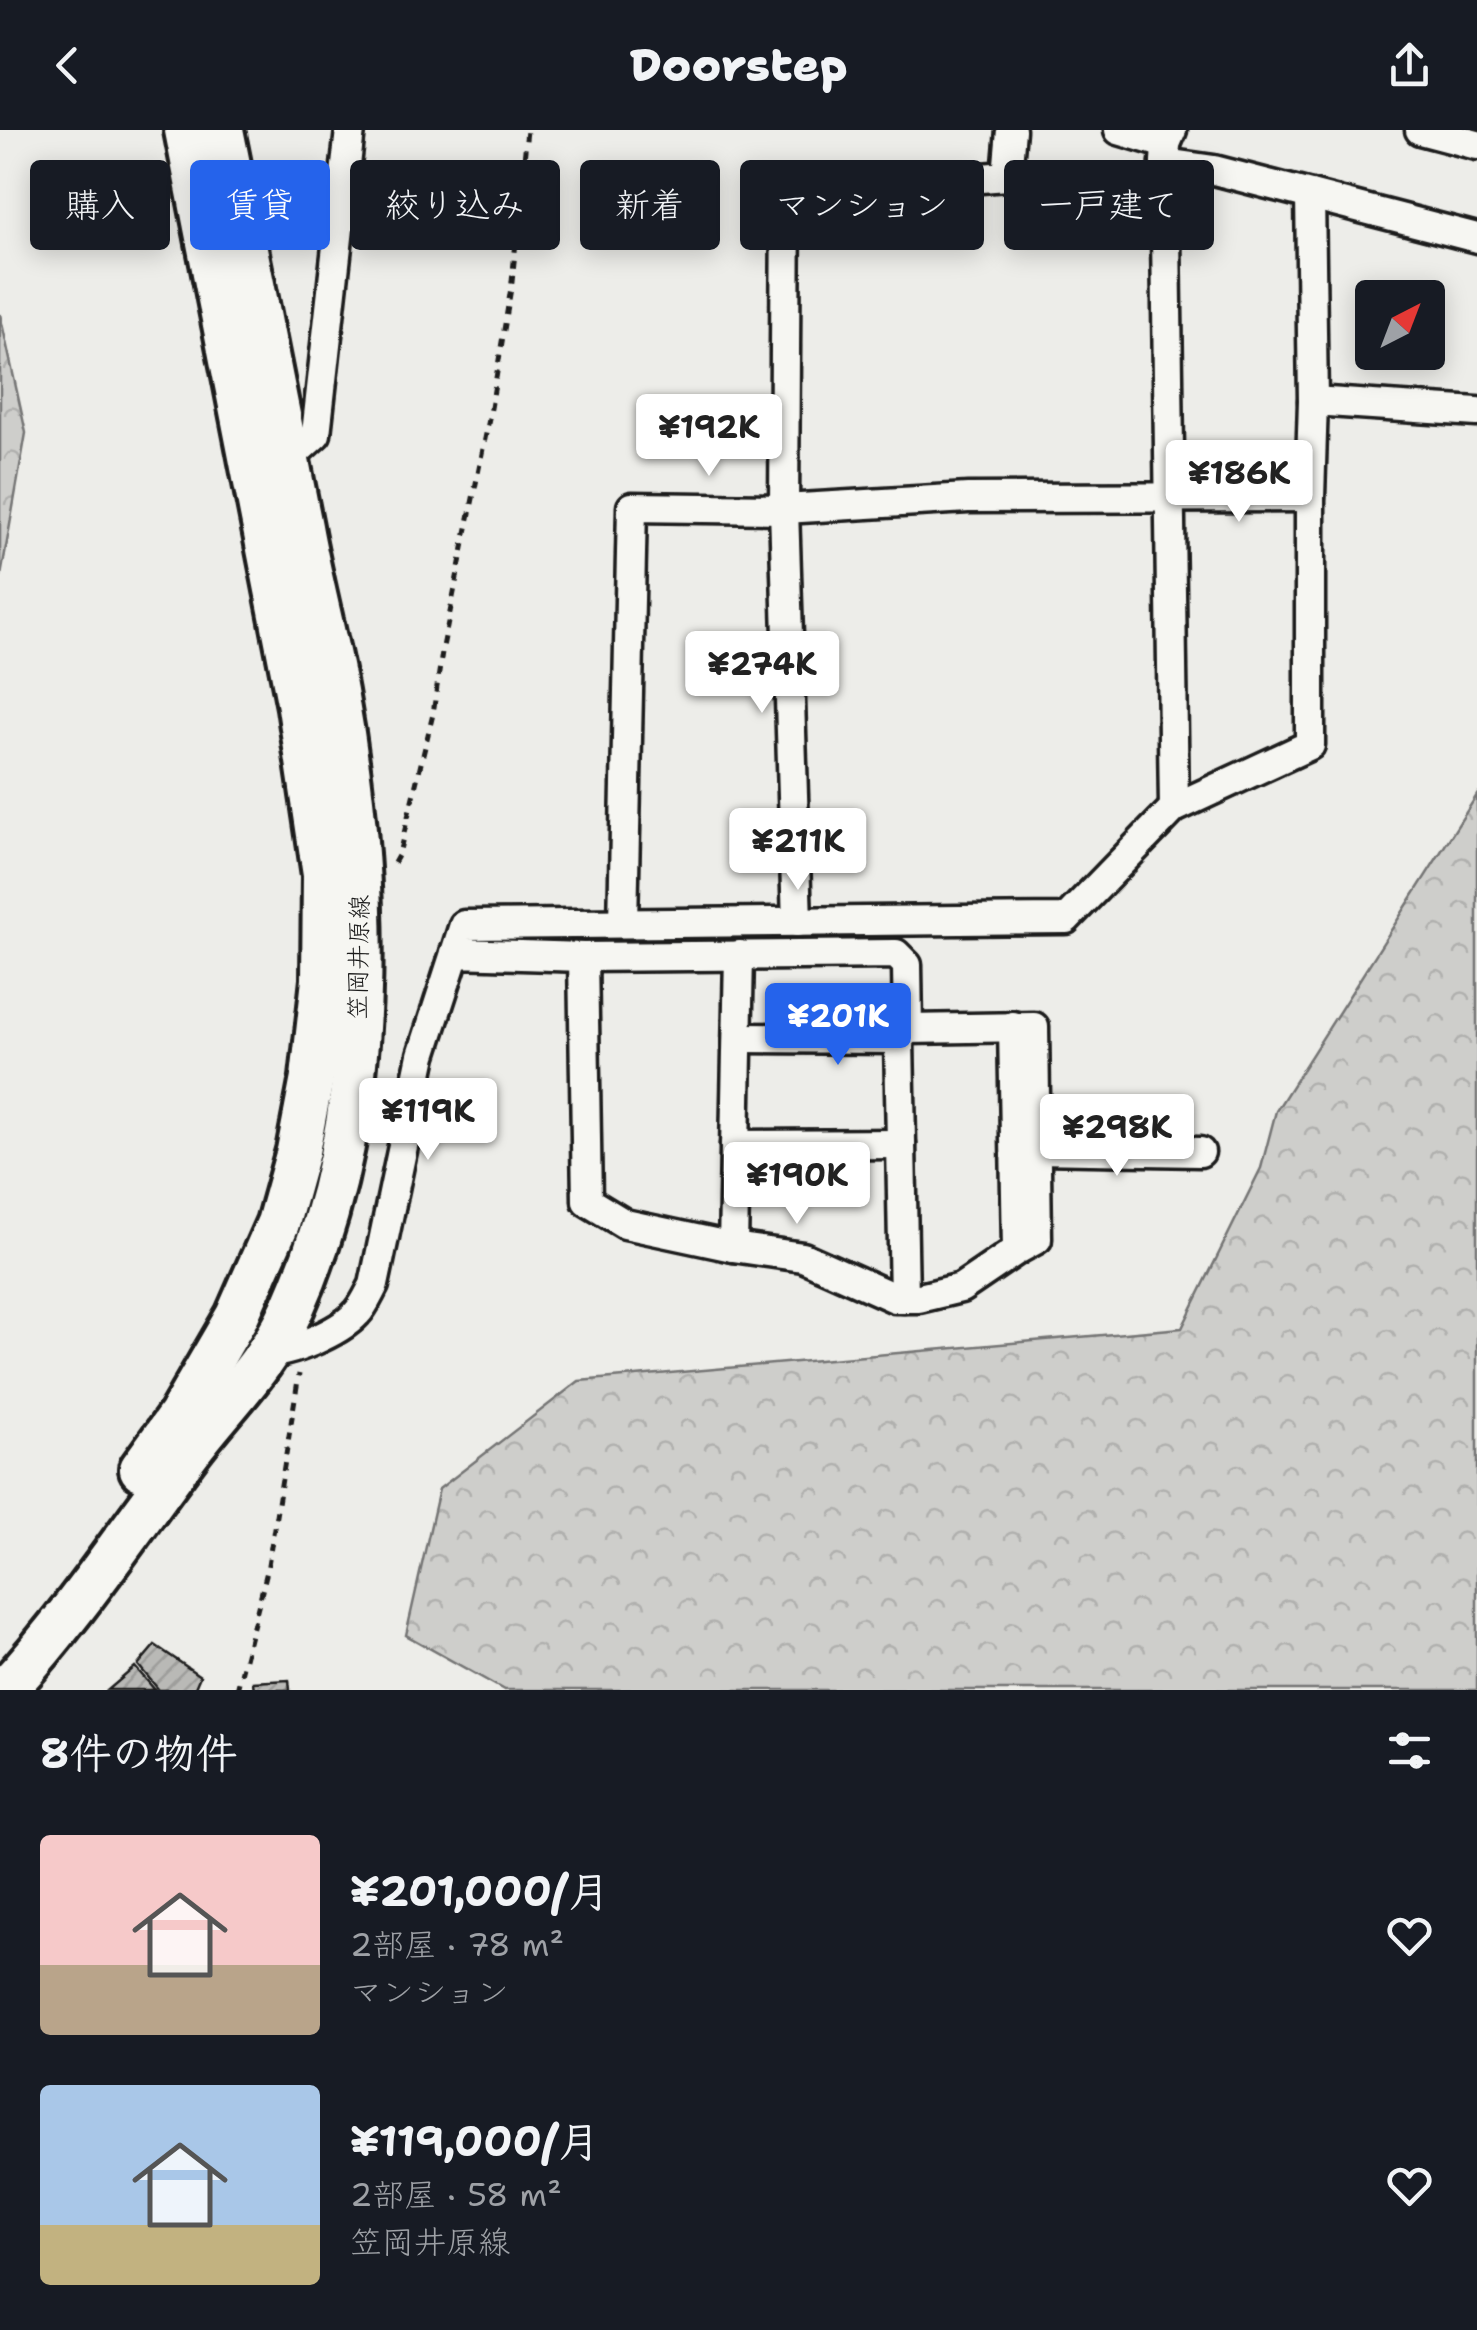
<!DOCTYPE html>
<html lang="ja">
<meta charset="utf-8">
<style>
body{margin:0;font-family:"Shantell Sans","Klee One",sans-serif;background:#242831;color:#f1f3f6;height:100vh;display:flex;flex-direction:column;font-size:38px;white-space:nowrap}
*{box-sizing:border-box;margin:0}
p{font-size:32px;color:#9ea1a6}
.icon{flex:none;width:55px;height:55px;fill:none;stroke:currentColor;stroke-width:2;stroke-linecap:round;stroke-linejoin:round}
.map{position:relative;height:1560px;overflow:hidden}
.details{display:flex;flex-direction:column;background:#171b24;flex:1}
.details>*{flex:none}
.guide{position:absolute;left:30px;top:30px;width:1418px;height:90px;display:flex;gap:20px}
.needle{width:65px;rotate:42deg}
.controls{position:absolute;left:1355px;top:150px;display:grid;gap:20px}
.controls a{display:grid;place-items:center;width:90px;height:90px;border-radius:10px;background:#171b24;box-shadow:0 5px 25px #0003;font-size:50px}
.price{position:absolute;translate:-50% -85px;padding:0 22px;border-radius:10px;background:#fff;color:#222;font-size:32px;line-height:65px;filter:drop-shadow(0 2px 5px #0008)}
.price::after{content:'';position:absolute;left:50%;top:60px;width:30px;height:22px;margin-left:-15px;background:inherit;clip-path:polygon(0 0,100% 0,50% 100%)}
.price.active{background:#2563eb;color:#fff}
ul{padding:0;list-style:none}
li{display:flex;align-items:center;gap:30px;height:250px;padding:0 40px}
li span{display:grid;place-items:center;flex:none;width:280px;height:200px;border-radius:10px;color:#555}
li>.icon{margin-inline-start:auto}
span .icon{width:120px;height:120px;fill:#fffc;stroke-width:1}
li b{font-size:42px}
h2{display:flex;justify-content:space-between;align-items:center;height:120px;padding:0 40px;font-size:42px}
.pill{padding:0 35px;border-radius:10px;background:#171b24;box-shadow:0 5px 25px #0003;font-size:35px;line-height:90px}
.pill.active{background:#2563eb;color:#fff}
header{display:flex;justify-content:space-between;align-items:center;height:130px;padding:0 40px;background:#171b24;font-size:45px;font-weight:800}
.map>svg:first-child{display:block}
.forest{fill:url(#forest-crowns);stroke:#757574;stroke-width:2.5}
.building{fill:url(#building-hatch);stroke:#1c1c1c;stroke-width:2.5}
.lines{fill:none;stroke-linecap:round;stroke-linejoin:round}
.minor-casing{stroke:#1c1c1c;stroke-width:35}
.primary-casing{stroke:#1c1c1c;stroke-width:50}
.path{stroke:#1c1c1c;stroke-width:5;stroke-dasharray:8 8;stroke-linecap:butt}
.minor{stroke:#f6f6f2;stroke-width:28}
.primary{stroke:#f6f6f2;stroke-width:42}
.labels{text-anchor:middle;stroke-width:8;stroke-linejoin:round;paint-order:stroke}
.street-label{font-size:25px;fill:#1c1c1c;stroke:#f6f6f2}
</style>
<header><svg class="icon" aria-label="back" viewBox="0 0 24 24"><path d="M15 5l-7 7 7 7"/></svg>Doorstep<svg class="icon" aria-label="share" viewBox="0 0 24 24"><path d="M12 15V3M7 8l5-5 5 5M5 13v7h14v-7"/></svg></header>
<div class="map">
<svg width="1477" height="1560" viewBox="0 0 1477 1560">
<defs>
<pattern id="forest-crowns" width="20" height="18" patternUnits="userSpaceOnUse" patternTransform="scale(2.5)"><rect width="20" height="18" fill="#cececb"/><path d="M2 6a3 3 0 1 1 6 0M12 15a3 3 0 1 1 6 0" fill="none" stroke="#b0b0ae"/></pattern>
<pattern id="building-hatch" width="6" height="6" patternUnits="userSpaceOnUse" patternTransform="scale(2.5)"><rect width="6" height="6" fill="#b9b9b6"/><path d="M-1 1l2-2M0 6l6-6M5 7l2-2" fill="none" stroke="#9e9e9c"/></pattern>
</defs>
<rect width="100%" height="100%" fill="#edede9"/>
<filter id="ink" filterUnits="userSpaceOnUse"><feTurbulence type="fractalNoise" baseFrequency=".01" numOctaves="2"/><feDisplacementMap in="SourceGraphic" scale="20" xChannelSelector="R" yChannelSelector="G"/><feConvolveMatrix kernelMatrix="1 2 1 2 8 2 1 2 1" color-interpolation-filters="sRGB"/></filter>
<g filter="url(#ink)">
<g class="forest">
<path d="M 0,184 L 26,303 L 0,452 Z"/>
<path d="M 1477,665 L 1477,1560 L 504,1560 L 406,1505 L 439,1359 L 579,1251 L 1182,1198 L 1261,1038 L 1276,981 Z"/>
</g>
<g class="building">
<path d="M 155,1515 L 200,1546 L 194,1560 L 159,1560 L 138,1535 Z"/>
<path d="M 135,1537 L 155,1560 L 108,1560 Z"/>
<path d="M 289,1550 L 290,1560 L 254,1560 L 253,1552 Z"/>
</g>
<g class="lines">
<g class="minor-casing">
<g id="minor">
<path d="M 1119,0 L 1166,14"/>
<path d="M 1172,0 L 1166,14 L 1165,33 L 1174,678"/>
<path d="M 1420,0 L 1477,15"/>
<path d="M 1165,33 L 1214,40 L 1477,108"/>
<path d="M 1310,65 L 1313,271"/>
<path d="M 288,329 L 316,304 L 350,0"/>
<path d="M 797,792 L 784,379 L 786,63 L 1007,46 L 1011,0"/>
<path d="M 623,793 L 632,377 L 784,379 L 968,368 L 1310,367"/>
<path d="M 455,823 L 464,795 L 1066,789 L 1174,678 L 1310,615 L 1310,367 L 1313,271 L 1477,282"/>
<path d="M 583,827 L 587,1071 L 625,1094 L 733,1117 L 803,1127 L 895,1168 L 919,1168 L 961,1158 L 1017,1120 L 1013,896"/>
<path d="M 738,908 L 899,909 L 908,899"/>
<path d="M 899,909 L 904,1168"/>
<path d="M 735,1015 L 901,1014"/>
<path d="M 1036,1019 L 1200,1022"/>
<path d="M 733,1117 L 739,825"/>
<path d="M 261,1223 C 286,1226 340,1202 357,1183 C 364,1176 369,1164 374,1155 L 422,925 L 455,823 L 583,827 L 896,824 L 907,835 L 908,899 L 1034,897 L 1037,1109 L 1017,1120"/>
</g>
</g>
<g class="primary-casing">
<g id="primary">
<path d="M 141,1339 L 179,1286 L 237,1186 L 278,1093 L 298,1021 L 312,948 L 323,850 L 324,745 L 299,577 L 186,0"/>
<path d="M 5,1560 C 73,1486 130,1400 190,1320 C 229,1269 266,1237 293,1177 C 377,990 372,760 336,562 C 326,507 311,453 301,397 C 275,265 249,132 222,0"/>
</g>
</g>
<g class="path">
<path d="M 394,733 L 399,724 L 433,584 L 442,522 L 490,284 L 512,152 L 527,0"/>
<path d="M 237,1560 L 267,1441 L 299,1244"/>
</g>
<use href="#minor" class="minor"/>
<use href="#primary" class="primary"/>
</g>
</g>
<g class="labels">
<g class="street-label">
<text transform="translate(358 827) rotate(-89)" y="9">笠岡井原線</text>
</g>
</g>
</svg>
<div class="controls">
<a><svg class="needle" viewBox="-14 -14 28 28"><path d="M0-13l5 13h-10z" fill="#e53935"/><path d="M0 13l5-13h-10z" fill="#9ea1a6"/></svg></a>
</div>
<b class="price" style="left:709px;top:349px">¥192K</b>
<b class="price" style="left:1239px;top:395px">¥186K</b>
<b class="price" style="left:762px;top:586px">¥274K</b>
<b class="price" style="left:798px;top:763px">¥211K</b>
<b class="price active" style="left:838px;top:938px">¥201K</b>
<b class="price" style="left:428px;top:1033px">¥119K</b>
<b class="price" style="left:1117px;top:1049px">¥298K</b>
<b class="price" style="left:797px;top:1097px">¥190K</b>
<div class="guide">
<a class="pill">購入</a>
<a class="pill active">賃貸</a>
<a class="pill">絞り込み</a>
<a class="pill">新着</a>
<a class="pill">マンション</a>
<a class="pill">一戸建て</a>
</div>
</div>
<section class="details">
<h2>8件の物件<svg class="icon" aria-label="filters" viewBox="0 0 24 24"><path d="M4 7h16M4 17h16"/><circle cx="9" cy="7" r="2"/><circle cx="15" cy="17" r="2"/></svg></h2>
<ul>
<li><span style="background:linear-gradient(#f6c9c9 65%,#b9a48a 0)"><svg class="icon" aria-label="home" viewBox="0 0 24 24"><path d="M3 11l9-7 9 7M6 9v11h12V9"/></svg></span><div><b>¥201,000/月</b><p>2部屋 · 78 m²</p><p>マンション</p></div><svg class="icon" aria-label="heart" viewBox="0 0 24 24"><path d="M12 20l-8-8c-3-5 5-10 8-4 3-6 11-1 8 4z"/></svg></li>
<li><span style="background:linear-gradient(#a9c7e8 70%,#c2b280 0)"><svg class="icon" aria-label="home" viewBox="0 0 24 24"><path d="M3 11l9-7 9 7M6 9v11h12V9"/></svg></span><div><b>¥119,000/月</b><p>2部屋 · 58 m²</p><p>笠岡井原線</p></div><svg class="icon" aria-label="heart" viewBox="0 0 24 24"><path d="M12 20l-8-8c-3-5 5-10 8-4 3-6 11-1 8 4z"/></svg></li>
</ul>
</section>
